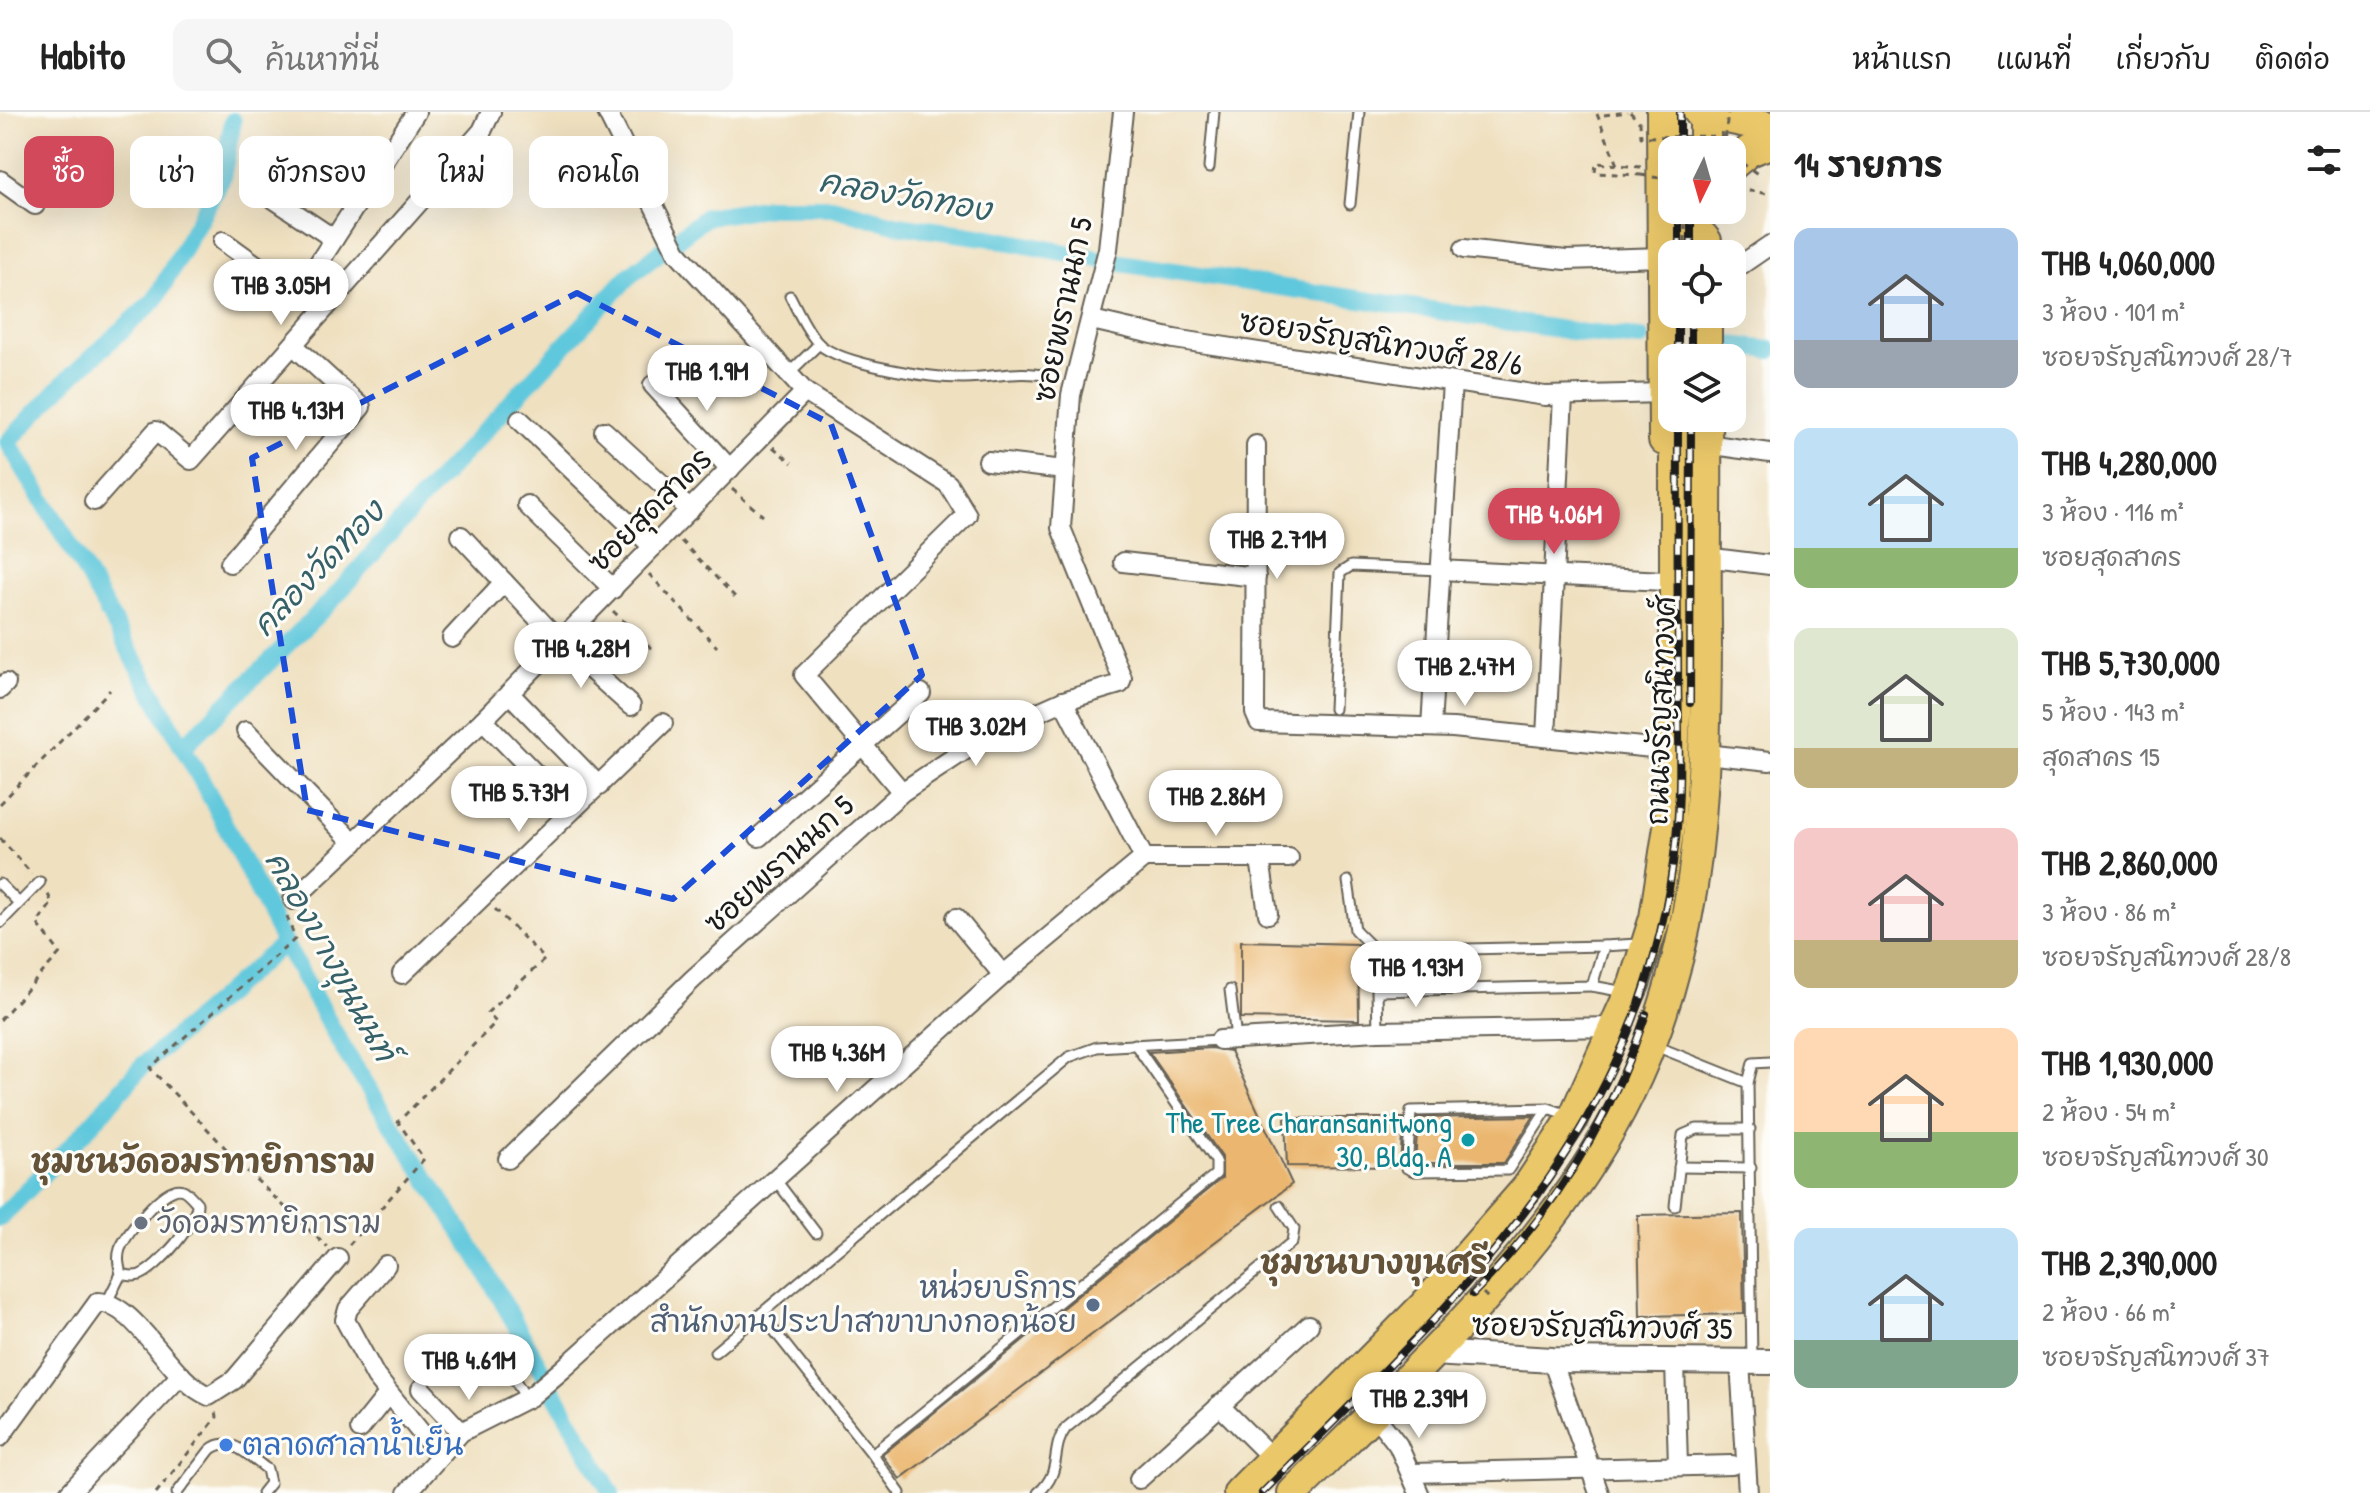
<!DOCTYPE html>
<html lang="th">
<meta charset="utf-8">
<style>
body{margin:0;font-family:"Patrick Hand","Playpen Sans Thai",sans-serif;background:#f6f6f6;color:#222;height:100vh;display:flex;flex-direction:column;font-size:30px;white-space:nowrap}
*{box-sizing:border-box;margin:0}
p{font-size:26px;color:#767676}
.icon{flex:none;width:44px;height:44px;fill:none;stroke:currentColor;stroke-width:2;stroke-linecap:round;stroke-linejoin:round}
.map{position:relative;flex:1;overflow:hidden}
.drawer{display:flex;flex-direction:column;background:#fff;width:600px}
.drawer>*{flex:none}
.guide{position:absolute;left:24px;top:24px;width:760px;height:72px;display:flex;gap:16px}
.needle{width:52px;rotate:185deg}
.controls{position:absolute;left:1658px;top:24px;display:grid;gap:16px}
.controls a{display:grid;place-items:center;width:88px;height:88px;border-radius:16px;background:#fff;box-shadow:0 8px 32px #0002;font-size:40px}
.price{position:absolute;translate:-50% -68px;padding:0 18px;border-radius:28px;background:#fff;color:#222;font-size:26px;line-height:52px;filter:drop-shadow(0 2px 4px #0008)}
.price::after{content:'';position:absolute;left:50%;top:48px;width:24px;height:18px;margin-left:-12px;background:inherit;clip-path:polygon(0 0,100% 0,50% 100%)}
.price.selected{background:#d1495b;color:#fff}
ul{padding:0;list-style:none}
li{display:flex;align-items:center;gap:24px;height:200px;padding:0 24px}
li span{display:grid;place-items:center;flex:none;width:224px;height:160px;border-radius:16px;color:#555}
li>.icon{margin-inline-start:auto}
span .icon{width:96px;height:96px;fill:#fffc;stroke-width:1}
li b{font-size:34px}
h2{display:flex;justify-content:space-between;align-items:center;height:96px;padding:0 24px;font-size:34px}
.chip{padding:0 28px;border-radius:16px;background:#fff;box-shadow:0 8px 32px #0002;font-size:28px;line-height:72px}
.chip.selected{background:#d1495b;color:#fff}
header{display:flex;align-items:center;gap:48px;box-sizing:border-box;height:112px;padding:0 40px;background:#fff;border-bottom:2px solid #e0e0e0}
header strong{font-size:38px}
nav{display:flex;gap:44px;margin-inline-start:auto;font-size:28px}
.search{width:560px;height:72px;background:#f6f6f6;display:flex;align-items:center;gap:20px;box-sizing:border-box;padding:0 28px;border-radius:16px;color:#767676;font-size:30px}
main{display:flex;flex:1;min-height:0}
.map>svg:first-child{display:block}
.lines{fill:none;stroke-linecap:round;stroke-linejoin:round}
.canal{stroke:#60c8dc;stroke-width:18}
.building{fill:#ebb770}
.primary-tunnel{stroke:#c5b99f;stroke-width:30;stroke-dasharray:30 15;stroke-linecap:butt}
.service-casing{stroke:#666155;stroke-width:13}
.minor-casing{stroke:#666155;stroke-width:22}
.tertiary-casing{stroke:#666155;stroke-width:28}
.primary-casing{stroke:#666155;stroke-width:34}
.path{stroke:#666155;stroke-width:3;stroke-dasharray:6 6;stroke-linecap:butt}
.service{stroke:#fff;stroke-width:9}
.minor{stroke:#fff;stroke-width:18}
.tertiary{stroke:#fff;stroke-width:24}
.primary{stroke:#eac769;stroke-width:30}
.rail-casing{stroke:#1c1c1c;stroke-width:8}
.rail{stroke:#fdfcf7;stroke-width:5;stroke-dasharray:15;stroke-linecap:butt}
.path-bridge{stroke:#666155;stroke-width:3;stroke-dasharray:6 6;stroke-linecap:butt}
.marked{fill:none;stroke:#1d4ed8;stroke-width:6;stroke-dasharray:16 10;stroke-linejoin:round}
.culture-dot{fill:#0f9aa8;stroke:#fdfcf7;stroke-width:3}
.worship-dot{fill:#6b7280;stroke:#fdfcf7;stroke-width:3}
.service-dot{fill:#5c6f8a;stroke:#fdfcf7;stroke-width:3}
.shop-dot{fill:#3f7fe0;stroke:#fdfcf7;stroke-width:3}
.labels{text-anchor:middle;stroke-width:6;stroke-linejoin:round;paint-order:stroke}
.street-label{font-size:30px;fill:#1c1c1c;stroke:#fdfcf7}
.culture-label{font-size:30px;fill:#0d838f;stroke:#fdfcf7;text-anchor:end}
.worship-label{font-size:30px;fill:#5b616d;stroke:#fdfcf7;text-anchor:start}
.service-label{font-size:30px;fill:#4e5e75;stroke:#fdfcf7;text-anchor:end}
.shop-label{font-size:30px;fill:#366cbe;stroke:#fdfcf7;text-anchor:start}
.water-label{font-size:32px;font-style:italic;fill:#376169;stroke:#fdfcf7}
.neighbourhood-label{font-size:32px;font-weight:bold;fill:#645239;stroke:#fdfcf7}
</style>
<header>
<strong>Habito</strong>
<div class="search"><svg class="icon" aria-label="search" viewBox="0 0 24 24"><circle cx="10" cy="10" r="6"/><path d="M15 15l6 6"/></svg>ค้นหาที่นี่</div>
<nav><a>หน้าแรก</a><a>แผนที่</a><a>เกี่ยวกับ</a><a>ติดต่อ</a></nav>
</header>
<main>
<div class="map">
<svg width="1770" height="1381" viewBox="0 0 1770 1381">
<rect width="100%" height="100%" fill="#fdfcf7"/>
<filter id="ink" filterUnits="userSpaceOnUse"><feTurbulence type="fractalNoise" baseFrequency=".0125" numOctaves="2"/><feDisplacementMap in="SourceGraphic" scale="16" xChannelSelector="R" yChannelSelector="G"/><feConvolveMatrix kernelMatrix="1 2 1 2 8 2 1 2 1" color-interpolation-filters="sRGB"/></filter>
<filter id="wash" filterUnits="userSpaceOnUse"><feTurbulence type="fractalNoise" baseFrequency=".006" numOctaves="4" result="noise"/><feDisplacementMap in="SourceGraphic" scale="32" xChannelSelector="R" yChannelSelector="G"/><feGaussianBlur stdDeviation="1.8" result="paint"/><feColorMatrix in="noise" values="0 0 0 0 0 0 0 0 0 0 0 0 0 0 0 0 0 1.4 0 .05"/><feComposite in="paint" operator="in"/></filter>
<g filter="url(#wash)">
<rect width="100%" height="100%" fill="#efe0c0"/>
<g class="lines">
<g class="canal">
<path d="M 233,9 L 222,66 L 155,188 L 66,269 L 8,330 L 83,455 L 215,693 L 284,831 L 346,941 L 478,1146 L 611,1381"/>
<path d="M 1724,232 L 1770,238"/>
<path d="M 183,635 L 333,487 L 418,390 L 629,164 L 706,105 L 769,95 L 832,95 L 898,113 L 985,125 L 1114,150 L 1584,221 L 1641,226"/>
<path d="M 0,1106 L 90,1014 L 142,954 L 284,831"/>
</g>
</g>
<g id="blocks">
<g class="building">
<path d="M 1241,829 L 1358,832 L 1359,908 L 1241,906 Z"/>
<path d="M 1211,936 L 1230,939 L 1292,1072 L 900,1367 L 882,1343 L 1222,1066 L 1222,1045 L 1149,940 Z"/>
<path d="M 1534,1004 L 1504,1051 L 1415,1051 L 1418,1006 Z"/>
<path d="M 1285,1006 L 1403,1006 L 1400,1055 L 1287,1054 Z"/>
<path d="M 1742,1101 L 1744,1202 L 1640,1204 L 1638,1103 Z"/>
</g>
</g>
</g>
<g filter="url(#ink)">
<use href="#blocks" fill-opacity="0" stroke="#666155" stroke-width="2"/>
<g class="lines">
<path class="primary-tunnel" d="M 1695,98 L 1695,142"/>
<g class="service-casing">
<g id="service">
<path d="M 1209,56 L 1214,0"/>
<path d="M 1350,92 L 1359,0"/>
<path d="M 790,184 C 798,199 807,220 819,232 C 842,253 931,266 963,266 C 1001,265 1016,257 1055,265"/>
<path d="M 788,262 L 819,232"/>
<path d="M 1334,597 L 1340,461 L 1351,454 L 1440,458"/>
<path d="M 1348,769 L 1355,818 L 1376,839 L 1604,834 L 1592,874 L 1378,879"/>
<path d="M 0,772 L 19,791"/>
<path d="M 0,811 L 40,770"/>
<path d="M 1604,834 L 1637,832"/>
<path d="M 1376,839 L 1378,919"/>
<path d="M 1592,874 L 1625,880"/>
<path d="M 1230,878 L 1236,926"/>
<path d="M 1653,933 L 1748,971 L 1752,1250"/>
<path d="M 1748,971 L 1753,951 L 1770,950"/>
<path d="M 1548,996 L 1508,1058 L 1414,1059 L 1407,1056 L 1411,999 L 1548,996 L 1571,1004"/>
<path d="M 1679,1055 L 1751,1056"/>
<path d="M 775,1067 L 816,1121"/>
<path d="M 1675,1094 L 1683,1023 L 1697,1017 L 1750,1017"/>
<path d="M 107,1190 L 121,1162 C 119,1154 117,1146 120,1137 C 126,1122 166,1070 183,1078 C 188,1080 194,1088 197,1091 C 198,1110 158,1156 140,1163 C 133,1165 128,1164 121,1162"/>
<path d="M 761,1202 L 872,1342"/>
<path d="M 715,1240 L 1069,945 L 1097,935 L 1220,928"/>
<path d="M 501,1246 L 526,1286"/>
<path d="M 177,1381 L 210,1338 C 229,1321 251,1346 267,1357 L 270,1371 L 262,1381"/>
<path d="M 900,1381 L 872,1342 L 1216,1062 L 1216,1049 L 1135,932"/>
<path d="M 1038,1381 C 1064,1359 1049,1338 1066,1316 L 1292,1130 L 1294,1117 L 1279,1094"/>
</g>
</g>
<g class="minor-casing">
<g id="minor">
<path d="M 607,0 L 677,140 L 805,280 L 948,372 L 967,403 L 804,563 L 897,674"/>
<path d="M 0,68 L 35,93"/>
<path d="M 262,79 L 334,127"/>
<path d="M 223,129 L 298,183 L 416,0"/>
<path d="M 1464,137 L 1566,148 L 1663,145"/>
<path d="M 1732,159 L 1770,133"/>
<path d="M 1092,208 L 1174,227 L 1545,284 L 1664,281"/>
<path d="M 653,273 L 730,357"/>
<path d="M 520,308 L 653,435"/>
<path d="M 604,319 L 690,398"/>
<path d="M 1706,332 L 1770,341"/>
<path d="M 1256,333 L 1255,601 L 1259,610 L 1453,616 L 1662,637"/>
<path d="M 988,349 L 1064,358"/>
<path d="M 94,389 L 156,319 L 191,348 L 482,19 L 491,0"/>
<path d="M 527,393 L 613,477"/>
<path d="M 461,424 L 560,530 L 631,594"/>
<path d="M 1705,445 L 1770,453"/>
<path d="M 1123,450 L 1256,465"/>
<path d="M 230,451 L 361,295 L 293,233"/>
<path d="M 1440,458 L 1665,469"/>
<path d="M 452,526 L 504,470"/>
<path d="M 0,577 L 6,571"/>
<path d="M 510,582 L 599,674"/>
<path d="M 1063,589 L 1144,746"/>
<path d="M 483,608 L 552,679"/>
<path d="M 1431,615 L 1452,270"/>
<path d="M 246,619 L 354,731"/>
<path d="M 1546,625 L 1563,284"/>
<path d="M 1706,642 L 1770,649"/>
<path d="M 759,725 L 921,581"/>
<path d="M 1260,747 L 1268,802"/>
<path d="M 293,788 L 483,608 L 805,280"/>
<path d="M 956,806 L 1003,863"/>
<path d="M 402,862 L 663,611"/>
<path d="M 1220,928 L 1378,919 L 1614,915"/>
<path d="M 508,1047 L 693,867 L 902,680 L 991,621 L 1063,589 L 1120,572 L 1122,566 L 1061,416 L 1071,283 L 1108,137 L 1123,0"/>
<path d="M 386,1153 L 348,1197 L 345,1208 L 376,1265 L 439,1343"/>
<path d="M 1552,1248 L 1599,1381"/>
<path d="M 1675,1250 L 1678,1354"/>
<path d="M 1740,1250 L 1748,1381"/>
<path d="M 421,1277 L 461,1320"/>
<path d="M 1219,1293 L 1273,1347"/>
<path d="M 1373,1301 L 1398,1333 L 1419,1381"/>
<path d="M 360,1317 L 388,1282"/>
<path d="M 0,1325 L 98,1190 C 137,1191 170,1269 209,1284 L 234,1268 L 338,1146"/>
<path d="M 1412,1361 L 1732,1353"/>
<path d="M 1139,1367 L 1309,1213"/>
<path d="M 69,1381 L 181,1263"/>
<path d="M 407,1381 L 461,1320 L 530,1285 L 563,1257 L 1003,863 L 1144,746 L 1289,746"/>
</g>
</g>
<g class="tertiary-casing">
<path id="tertiary" d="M 1432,1241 L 1552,1248 L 1770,1250"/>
</g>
<g class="primary-casing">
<g id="primary">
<path d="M 1662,0 L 1664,328"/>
<path d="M 1699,0 L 1770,15"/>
<path d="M 1705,0 L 1705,38"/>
<path d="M 1732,53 L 1749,39 L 1770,31"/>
<path d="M 1663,129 L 1672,117 C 1687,110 1697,117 1706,129"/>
<path d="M 1706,202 L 1706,246"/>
<path d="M 1239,1381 L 1424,1194 L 1527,1076 L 1574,1005 L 1634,872 L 1655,806 L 1670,708 L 1675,603 L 1675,306"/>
<path d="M 1293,1381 C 1397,1277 1527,1157 1602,1031 C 1701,865 1706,699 1706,513 C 1705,444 1707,375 1706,306"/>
</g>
</g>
<g class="path">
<path d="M 1597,2 L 1617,53"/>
<path d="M 1604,3 L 1628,0"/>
<path d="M 1641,55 L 1596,51 L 1595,61 L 1641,63"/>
<path d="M 1736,77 L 1770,82"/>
<path d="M 773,335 L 792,351"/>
<path d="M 732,377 L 763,404"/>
<path d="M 681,429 L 737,487"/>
<path d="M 649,462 L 717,535"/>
<path d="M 613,499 L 655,540"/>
<path d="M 0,692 L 110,578"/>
<path d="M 0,726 L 32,762"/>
<path d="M 287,804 L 295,827 L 150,956 L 247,1059 L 327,1135"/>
<path d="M 0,908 L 60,841 L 37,811 L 52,791 L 47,780"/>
<path d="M 349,1133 L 424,1047 L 398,1010 L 496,910 L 487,901 L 545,847 L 494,796"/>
<path d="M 156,1381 L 217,1305 L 216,1298"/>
</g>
<use href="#service" class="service"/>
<use href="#minor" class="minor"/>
<use href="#tertiary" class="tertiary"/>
<use href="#primary" class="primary"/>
<g class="rail-casing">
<g id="rail">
<path d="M 1680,38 L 1680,0"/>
<path d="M 1679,142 L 1679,98"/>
<path d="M 1691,142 L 1691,98"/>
<path d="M 1678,246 L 1678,202"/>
<path d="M 1691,246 L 1691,202"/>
<path d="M 1690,591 L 1691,306"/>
<path d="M 1473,1182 C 1551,1103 1611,1008 1646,902"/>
<path d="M 1262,1381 C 1460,1183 1644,1024 1676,727 C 1682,668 1678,609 1678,550 C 1677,469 1678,387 1678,306"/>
</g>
</g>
<use href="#rail" class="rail"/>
<g class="path-bridge">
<path d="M 1630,0 L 1640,11 L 1641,25 L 1725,24"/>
<path d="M 1724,38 L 1728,0"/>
<path d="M 1732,44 L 1759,63"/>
<path d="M 1641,63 L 1672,68"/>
<path d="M 1685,142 L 1685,98"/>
<path d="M 1449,1147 L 1490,1188"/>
</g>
</g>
</g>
<path class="marked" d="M 577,181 L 831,312 L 922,563 L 673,787 L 307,698 L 252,346 Z"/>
<circle class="culture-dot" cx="1468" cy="1028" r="8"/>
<circle class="worship-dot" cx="141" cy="1111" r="8"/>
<circle class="service-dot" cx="1093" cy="1193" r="8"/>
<circle class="shop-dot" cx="226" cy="1333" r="8"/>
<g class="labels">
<g class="street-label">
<text transform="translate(1063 198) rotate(-78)" y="10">ซอยพรานนก 5</text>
<text transform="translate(1381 231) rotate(9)" y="10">ซอยจรัญสนิทวงศ์ 28/6</text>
<text transform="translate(650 398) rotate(-45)" y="10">ซอยสุดสาคร</text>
<text transform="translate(1661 599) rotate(-88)" y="10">ถนนจรัญสนิทวงศ์</text>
<text transform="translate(779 752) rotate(-42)" y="10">ซอยพรานนก 5</text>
<text transform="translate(1602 1215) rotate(1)" y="10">ซอยจรัญสนิทวงศ์ 35</text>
</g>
<g class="culture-label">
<text x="1452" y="1021">The Tree Charansanitwong<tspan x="1452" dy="34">30, Bldg. A</tspan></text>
</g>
<g class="worship-label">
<text x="157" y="1121">วัดอมรทายิการาม</text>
</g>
<g class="service-label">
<text x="1077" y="1186">หน่วยบริการ<tspan x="1077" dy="34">สำนักงานประปาสาขาบางกอกน้อย</tspan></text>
</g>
<g class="shop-label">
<text x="242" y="1343">ตลาดศาลาน้ำเย็น</text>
</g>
<g class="water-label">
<text transform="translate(905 83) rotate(10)" y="11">คลองวัดทอง</text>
<text transform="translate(318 456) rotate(-46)" y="11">คลองวัดทอง</text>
<text transform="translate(331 844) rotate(61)" y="11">คลองบางขุนนนท์</text>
</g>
<g class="neighbourhood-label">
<text x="203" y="1061">ชุมชนวัดอมรทายิการาม</text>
<text x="1374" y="1162">ชุมชนบางขุนศรี</text>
</g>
</g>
</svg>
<div class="controls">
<a><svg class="needle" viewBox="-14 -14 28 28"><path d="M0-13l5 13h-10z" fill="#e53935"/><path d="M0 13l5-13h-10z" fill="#767676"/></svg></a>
<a><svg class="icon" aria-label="locate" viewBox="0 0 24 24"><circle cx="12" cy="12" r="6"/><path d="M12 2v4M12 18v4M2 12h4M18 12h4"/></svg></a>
<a><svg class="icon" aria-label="layers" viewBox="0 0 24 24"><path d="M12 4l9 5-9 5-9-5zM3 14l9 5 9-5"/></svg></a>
</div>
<b class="price" style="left:281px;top:215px">THB 3.05M</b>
<b class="price" style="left:707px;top:301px">THB 1.9M</b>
<b class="price" style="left:296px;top:340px">THB 4.13M</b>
<b class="price selected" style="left:1554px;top:444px">THB 4.06M</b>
<b class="price" style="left:1277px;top:469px">THB 2.71M</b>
<b class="price" style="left:581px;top:578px">THB 4.28M</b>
<b class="price" style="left:1465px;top:596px">THB 2.47M</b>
<b class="price" style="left:976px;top:656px">THB 3.02M</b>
<b class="price" style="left:519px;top:722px">THB 5.73M</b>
<b class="price" style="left:1216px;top:726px">THB 2.86M</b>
<b class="price" style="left:1416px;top:897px">THB 1.93M</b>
<b class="price" style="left:837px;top:982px">THB 4.36M</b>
<b class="price" style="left:469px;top:1290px">THB 4.61M</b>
<b class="price" style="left:1419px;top:1328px">THB 2.39M</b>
<div class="guide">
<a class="chip selected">ซื้อ</a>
<a class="chip">เช่า</a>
<a class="chip">ตัวกรอง</a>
<a class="chip">ใหม่</a>
<a class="chip">คอนโด</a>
</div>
</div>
<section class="drawer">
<h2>14 รายการ<svg class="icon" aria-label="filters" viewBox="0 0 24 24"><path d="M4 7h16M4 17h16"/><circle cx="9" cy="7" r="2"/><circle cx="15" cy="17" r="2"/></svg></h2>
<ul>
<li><span style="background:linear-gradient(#a9c7e8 70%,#9aa5b1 0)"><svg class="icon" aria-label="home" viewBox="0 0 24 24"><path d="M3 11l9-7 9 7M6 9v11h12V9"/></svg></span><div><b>THB 4,060,000</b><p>3 ห้อง · 101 m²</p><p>ซอยจรัญสนิทวงศ์ 28/7</p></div></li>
<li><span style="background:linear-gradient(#bfe0f5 75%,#8fb573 0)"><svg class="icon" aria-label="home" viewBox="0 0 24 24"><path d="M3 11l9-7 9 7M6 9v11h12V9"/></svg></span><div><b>THB 4,280,000</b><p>3 ห้อง · 116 m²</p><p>ซอยสุดสาคร</p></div></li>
<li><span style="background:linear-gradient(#dfe7d0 75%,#c2b280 0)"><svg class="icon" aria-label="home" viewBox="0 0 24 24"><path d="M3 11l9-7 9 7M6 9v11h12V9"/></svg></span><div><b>THB 5,730,000</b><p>5 ห้อง · 143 m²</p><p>สุดสาคร 15</p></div></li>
<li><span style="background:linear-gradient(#f6c9c9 70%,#c2b280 0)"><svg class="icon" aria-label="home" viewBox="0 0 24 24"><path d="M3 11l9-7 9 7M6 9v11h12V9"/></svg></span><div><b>THB 2,860,000</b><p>3 ห้อง · 86 m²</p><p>ซอยจรัญสนิทวงศ์ 28/8</p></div></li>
<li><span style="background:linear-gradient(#ffd9b3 65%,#8fb573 0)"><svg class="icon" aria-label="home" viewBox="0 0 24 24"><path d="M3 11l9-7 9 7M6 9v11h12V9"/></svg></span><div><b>THB 1,930,000</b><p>2 ห้อง · 54 m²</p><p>ซอยจรัญสนิทวงศ์ 30</p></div></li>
<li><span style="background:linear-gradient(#bfe0f5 70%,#7fa58c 0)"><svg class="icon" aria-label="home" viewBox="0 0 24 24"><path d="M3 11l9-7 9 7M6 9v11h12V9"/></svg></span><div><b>THB 2,390,000</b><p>2 ห้อง · 66 m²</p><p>ซอยจรัญสนิทวงศ์ 37</p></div></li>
</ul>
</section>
</main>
